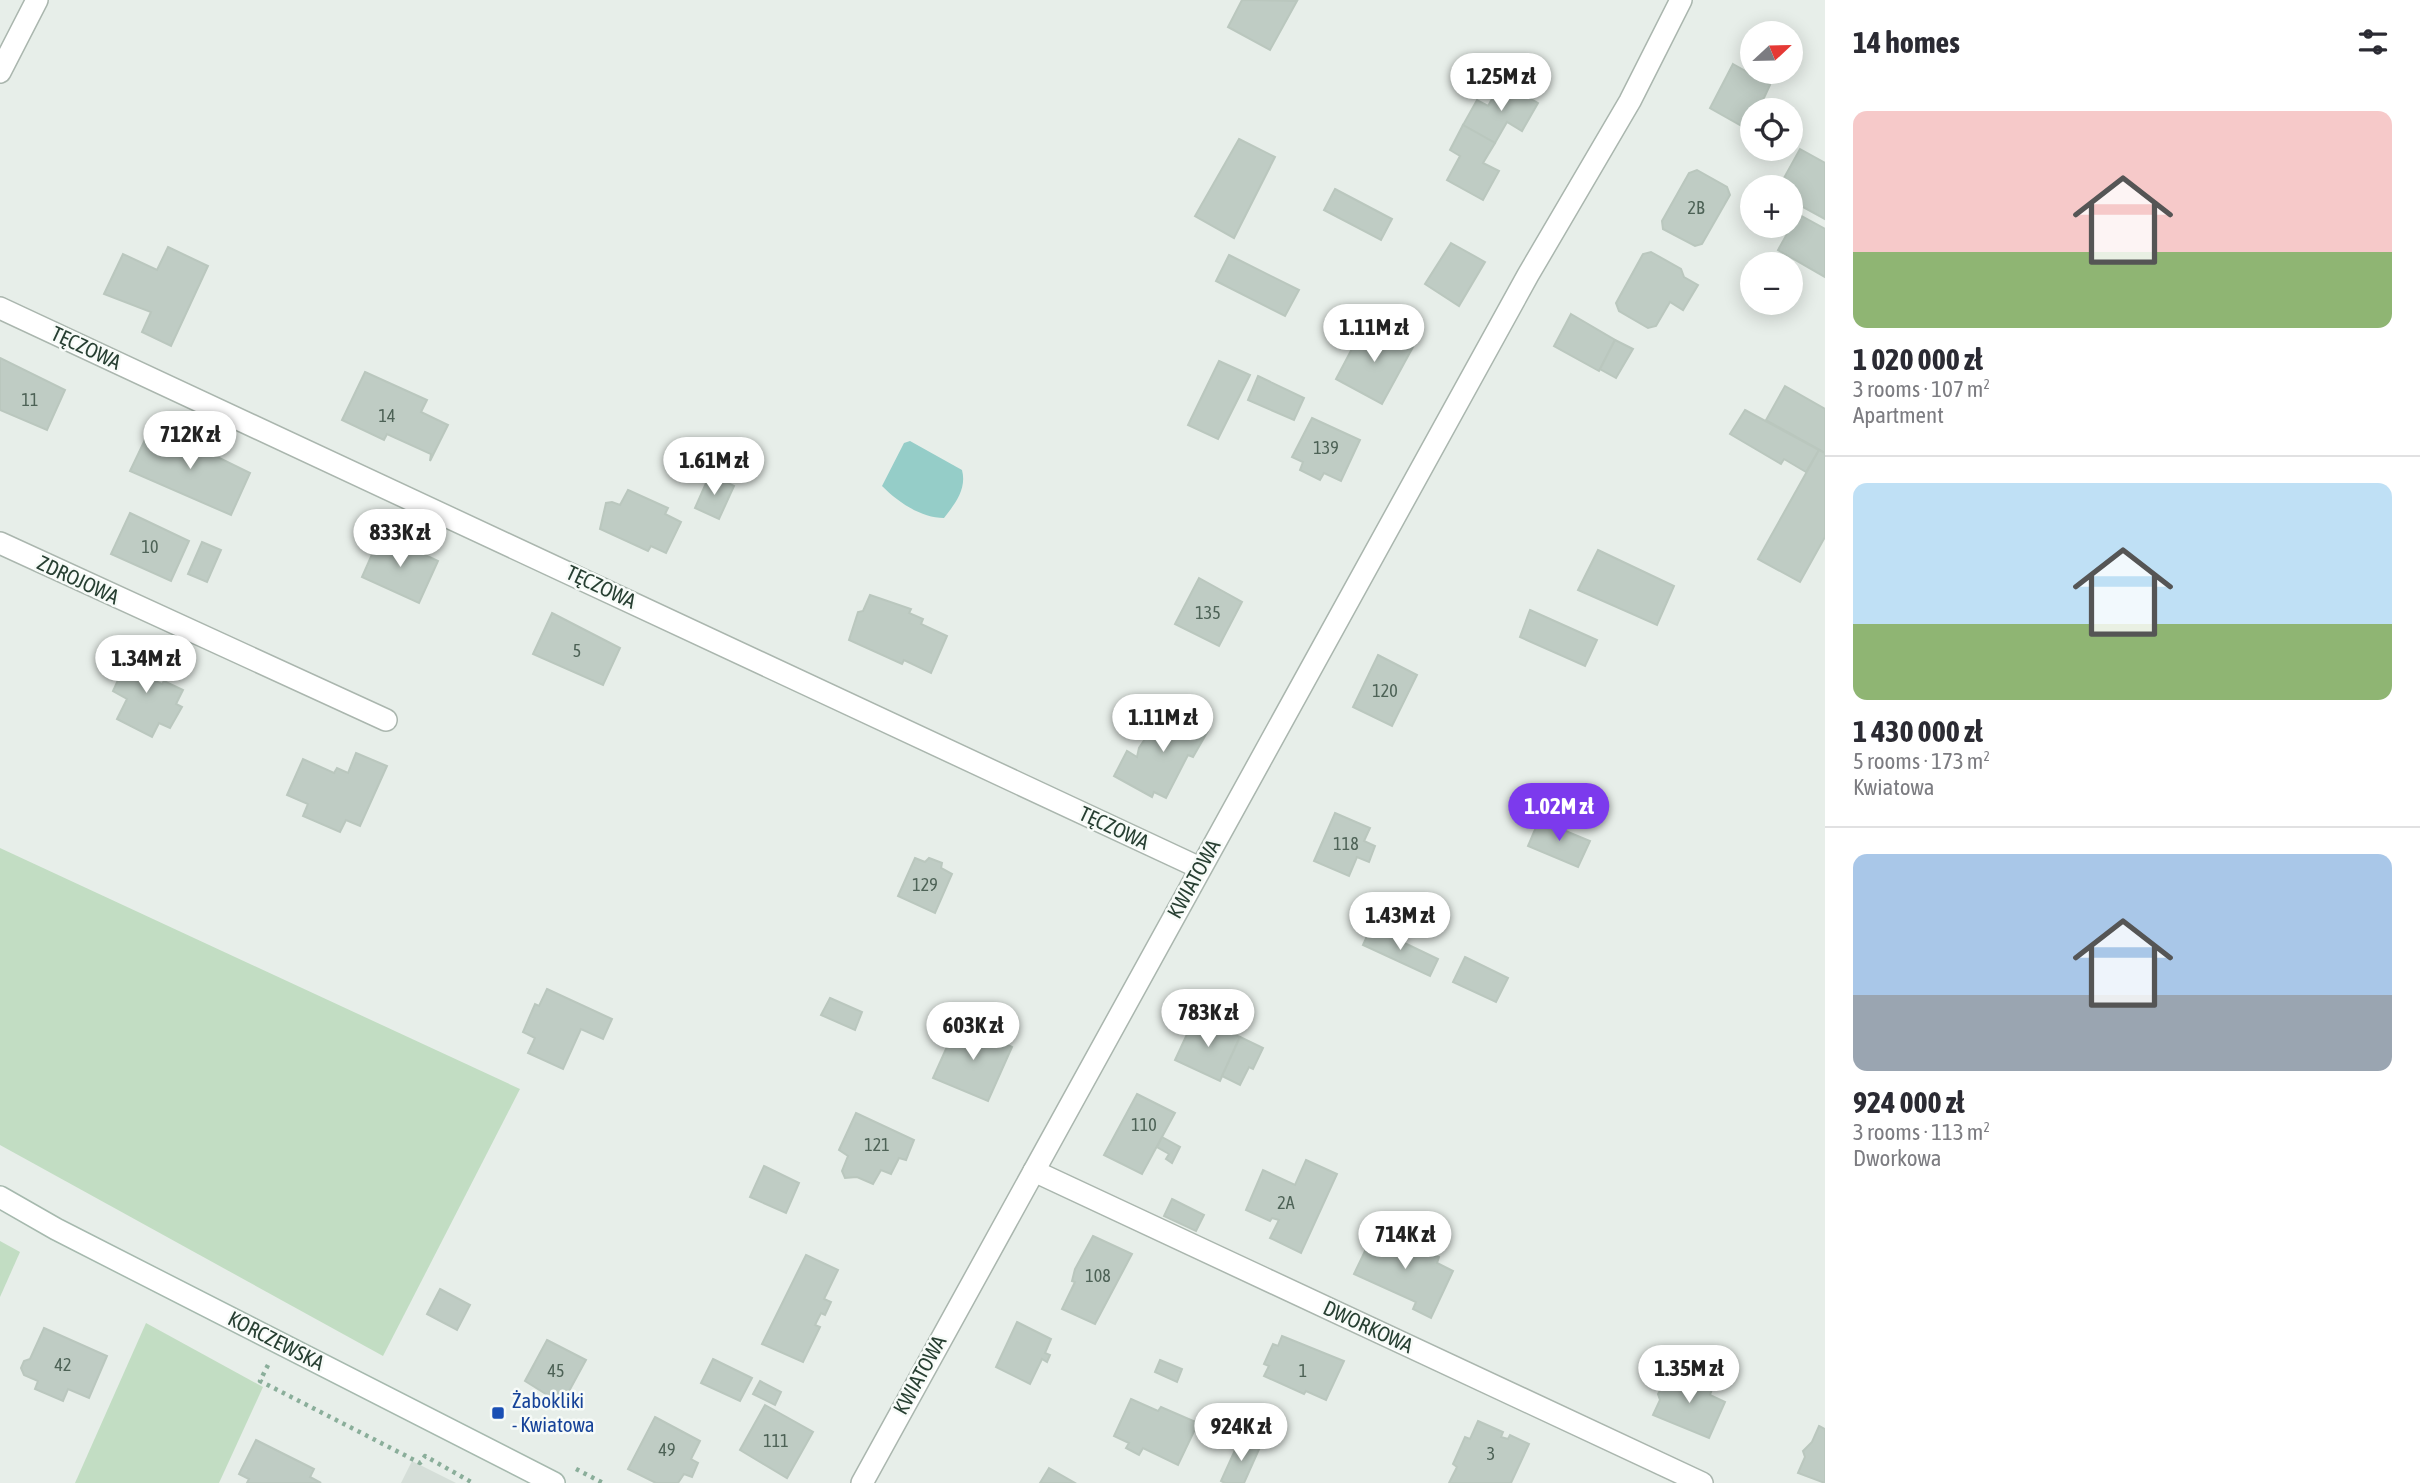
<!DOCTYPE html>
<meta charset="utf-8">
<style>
body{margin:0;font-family:"Asap Condensed",sans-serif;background:#f7f7f7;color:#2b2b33;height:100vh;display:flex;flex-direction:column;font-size:26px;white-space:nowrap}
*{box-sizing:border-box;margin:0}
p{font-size:23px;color:#7c7c81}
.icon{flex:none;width:38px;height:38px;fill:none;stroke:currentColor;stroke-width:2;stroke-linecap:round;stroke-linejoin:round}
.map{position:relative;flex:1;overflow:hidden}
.drawer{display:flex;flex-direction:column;background:#fff;width:595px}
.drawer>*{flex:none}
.needle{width:46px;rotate:68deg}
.controls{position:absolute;left:1740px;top:21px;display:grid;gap:14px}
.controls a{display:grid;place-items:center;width:63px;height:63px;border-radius:50%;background:#fff;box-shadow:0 4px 18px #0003;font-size:35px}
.price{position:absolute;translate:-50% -60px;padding:0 16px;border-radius:24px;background:#fff;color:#222;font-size:23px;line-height:46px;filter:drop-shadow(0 2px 4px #0008)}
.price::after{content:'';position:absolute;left:50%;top:42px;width:21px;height:16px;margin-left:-10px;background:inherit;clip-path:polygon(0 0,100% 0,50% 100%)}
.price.current{background:#7c3aed;color:#fff}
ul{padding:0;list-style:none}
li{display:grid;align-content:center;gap:14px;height:371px;padding:0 28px}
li+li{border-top:2px solid #e1e1e2}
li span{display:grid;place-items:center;height:217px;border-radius:14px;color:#555}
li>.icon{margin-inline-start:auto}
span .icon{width:126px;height:126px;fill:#fffc;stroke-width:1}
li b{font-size:30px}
h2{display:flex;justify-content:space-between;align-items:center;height:84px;padding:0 28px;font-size:30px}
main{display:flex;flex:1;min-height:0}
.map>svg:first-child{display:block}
.built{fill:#d5ded8}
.green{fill:#c2ddc3}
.water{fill:#95cdc8}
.building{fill:#bfccc4;stroke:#bac7be;stroke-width:2}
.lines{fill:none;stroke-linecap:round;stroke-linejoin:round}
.street-casing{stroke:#aab6ae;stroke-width:24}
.secondary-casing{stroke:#a6b9ae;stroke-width:24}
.path{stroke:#8aae9a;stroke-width:4.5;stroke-dasharray:3.5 5;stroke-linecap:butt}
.street{stroke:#fff;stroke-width:21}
.secondary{stroke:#fff;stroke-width:21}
.transit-dot{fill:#1a4fb4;stroke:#f7fbf8;stroke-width:2.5}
.labels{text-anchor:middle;stroke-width:5;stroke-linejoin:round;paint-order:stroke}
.number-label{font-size:18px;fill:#4d6256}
.street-label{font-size:21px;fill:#273f32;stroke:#f7fbf8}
.transit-label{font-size:21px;fill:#164399;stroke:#f7fbf8;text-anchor:start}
</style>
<main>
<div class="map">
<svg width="1825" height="1483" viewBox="0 0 1825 1483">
<rect width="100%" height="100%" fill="#e7eee9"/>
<path class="built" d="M 412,1461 L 456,1483 L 401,1483 Z"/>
<g class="green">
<path d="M 0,848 L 520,1089 L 383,1356 L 0,1145 Z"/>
<path d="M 0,1241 L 20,1252 L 0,1297 Z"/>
<path d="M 146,1323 L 263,1387 L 219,1483 L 75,1483 Z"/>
</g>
<path class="water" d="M 910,441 L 962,470 C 967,489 955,504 944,518 C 921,518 898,502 882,486 L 904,443 Z"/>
<g class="building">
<path d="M 1242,0 L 1297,1 L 1270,50 L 1228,27 Z"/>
<path d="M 1733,64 L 1770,85 L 1763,100 L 1773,106 L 1770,110 L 1752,110 L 1747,129 L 1710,108 Z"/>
<path d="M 1502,82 L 1538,103 L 1522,131 L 1507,122 L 1495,143 L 1463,125 L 1477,100 L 1488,106 Z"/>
<path d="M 1463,125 L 1495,143 L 1483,163 L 1499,171 L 1483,200 L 1447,180 L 1460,156 L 1450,150 Z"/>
<path d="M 1239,139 L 1275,157 L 1234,238 L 1195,216 Z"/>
<path d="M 1800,149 L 1825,163 L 1825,219 L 1790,200 L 1790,187 L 1779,187 Z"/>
<path d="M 1697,170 L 1727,187 L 1730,195 L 1702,244 L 1695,246 L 1663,229 L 1662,221 L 1689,173 Z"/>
<path d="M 1335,189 L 1392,219 L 1381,240 L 1324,210 Z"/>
<path d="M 1798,214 L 1825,229 L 1825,277 L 1778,250 Z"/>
<path d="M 1451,243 L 1485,262 L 1459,306 L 1425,284 Z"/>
<path d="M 168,247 L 208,266 L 171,346 L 142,332 L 151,312 L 104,294 L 123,254 L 157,270 Z"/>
<path d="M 1651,252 L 1681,269 L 1684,277 L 1698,285 L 1683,310 L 1670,302 L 1656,326 L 1648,328 L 1619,311 L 1616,303 L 1643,254 Z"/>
<path d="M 1229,255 L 1299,290 L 1285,316 L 1216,281 Z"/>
<path d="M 1571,314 L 1615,340 L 1599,371 L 1554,346 Z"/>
<path d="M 1365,324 L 1413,347 L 1382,404 L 1336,379 Z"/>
<path d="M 1615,340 L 1633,349 L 1616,378 L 1600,369 Z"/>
<path d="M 0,358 L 65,390 L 47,430 L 0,410 Z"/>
<path d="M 1219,361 L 1250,375 L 1218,439 L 1188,425 Z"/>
<path d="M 365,372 L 427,400 L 421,412 L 448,425 L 430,461 L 431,454 L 387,434 L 384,440 L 342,420 Z"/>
<path d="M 1258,376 L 1304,398 L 1294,420 L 1248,400 Z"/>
<path d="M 1785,386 L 1825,409 L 1825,453 L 1766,420 Z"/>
<path d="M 1745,410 L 1819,450 L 1806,472 L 1784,459 L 1781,464 L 1730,434 Z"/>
<path d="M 1312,418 L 1360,440 L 1341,481 L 1324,473 L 1320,480 L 1300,470 L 1303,462 L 1292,457 Z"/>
<path d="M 152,425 L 250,473 L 231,515 L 130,471 Z"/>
<path d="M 1819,450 L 1825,453 L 1825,537 L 1800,582 L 1758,559 Z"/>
<path d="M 710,474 L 734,486 L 719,519 L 695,508 Z"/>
<path d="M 628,490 L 668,508 L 665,514 L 681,522 L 666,553 L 651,546 L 648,551 L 600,529 L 606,503 L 612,502 L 620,505 Z"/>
<path d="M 130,513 L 189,541 L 171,581 L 111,554 Z"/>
<path d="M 381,534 L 438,561 L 419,603 L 362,577 Z"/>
<path d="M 202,542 L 221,550 L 207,582 L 188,574 Z"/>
<path d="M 1598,550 L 1674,586 L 1657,625 L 1578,590 Z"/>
<path d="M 1199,578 L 1242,602 L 1219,646 L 1175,624 Z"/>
<path d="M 870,595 L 911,609 L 909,613 L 923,619 L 921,624 L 947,636 L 931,673 L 904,660 L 902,664 L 849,640 L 858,612 L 863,611 Z"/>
<path d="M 1530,610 L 1597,640 L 1585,666 L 1520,637 Z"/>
<path d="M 552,613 L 620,648 L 603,685 L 533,654 Z"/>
<path d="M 132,649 L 163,663 L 153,680 L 162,684 L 164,681 L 183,690 L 176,704 L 182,707 L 170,728 L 159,723 L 152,737 L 117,719 L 127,699 L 113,691 Z"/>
<path d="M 1378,655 L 1417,675 L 1392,726 L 1353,707 Z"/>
<path d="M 1170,706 L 1209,729 L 1193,757 L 1188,755 L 1166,798 L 1154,792 L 1152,797 L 1114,776 L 1127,751 L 1137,757 L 1139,748 L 1151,730 L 1154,733 Z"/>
<path d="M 356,753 L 387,766 L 360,826 L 346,820 L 340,832 L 303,816 L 308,804 L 287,795 L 303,759 L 334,773 L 337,768 L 348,773 Z"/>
<path d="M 1335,813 L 1370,828 L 1364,841 L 1375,846 L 1369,862 L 1357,857 L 1349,876 L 1314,861 Z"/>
<path d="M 1539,820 L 1590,841 L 1578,867 L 1528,846 Z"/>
<path d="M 915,858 L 925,862 L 929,858 L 942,863 L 941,868 L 952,874 L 935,913 L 898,896 Z"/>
<path d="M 1371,927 L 1438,959 L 1430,976 L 1363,945 Z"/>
<path d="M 1465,957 L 1508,978 L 1496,1002 L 1453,982 Z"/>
<path d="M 547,989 L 612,1019 L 603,1039 L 581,1029 L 563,1069 L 528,1053 L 535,1038 L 523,1032 L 535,1004 L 539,1006 Z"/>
<path d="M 830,998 L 862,1012 L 855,1030 L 821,1015 Z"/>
<path d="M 1195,1017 L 1240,1037 L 1220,1081 L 1175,1060 Z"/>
<path d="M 958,1022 L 1012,1047 L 988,1101 L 933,1078 Z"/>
<path d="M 1240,1037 L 1263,1048 L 1253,1069 L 1249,1067 L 1240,1085 L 1222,1076 Z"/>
<path d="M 1137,1094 L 1175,1113 L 1142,1174 L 1104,1155 Z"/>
<path d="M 856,1113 L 914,1140 L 906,1160 L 899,1158 L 891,1174 L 881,1170 L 873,1184 L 857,1177 L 845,1178 L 842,1171 L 848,1156 L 839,1150 Z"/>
<path d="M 1162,1137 L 1180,1147 L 1172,1163 L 1166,1159 L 1169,1154 L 1157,1147 Z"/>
<path d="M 1306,1160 L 1337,1174 L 1301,1253 L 1270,1238 L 1279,1220 L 1272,1218 L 1270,1221 L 1246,1210 L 1263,1170 L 1295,1185 Z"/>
<path d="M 764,1166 L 799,1183 L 786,1213 L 750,1197 Z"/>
<path d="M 1172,1199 L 1204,1215 L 1196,1231 L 1164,1216 Z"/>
<path d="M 1376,1228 L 1439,1257 L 1437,1263 L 1453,1271 L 1431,1318 L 1413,1309 L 1416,1302 L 1354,1274 Z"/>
<path d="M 1093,1236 L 1132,1254 L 1095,1324 L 1062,1309 L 1075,1282 L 1072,1281 L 1075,1269 Z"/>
<path d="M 806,1255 L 838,1270 L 824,1299 L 831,1302 L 825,1315 L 821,1313 L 815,1325 L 820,1327 L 803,1362 L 762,1344 Z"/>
<path d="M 440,1289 L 470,1305 L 457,1330 L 427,1314 Z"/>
<path d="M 1017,1322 L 1051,1339 L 1045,1353 L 1050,1355 L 1047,1362 L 1042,1359 L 1030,1384 L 996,1367 Z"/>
<path d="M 44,1328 L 107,1356 L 89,1398 L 68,1389 L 63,1401 L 35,1389 L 38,1381 L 24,1375 L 21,1368 L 24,1361 L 30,1359 Z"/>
<path d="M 1282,1336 L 1344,1361 L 1326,1400 L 1306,1391 L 1304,1394 L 1264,1376 L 1269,1366 L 1264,1364 L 1273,1344 L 1278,1346 Z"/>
<path d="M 547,1340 L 586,1360 L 562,1404 L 525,1381 Z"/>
<path d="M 713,1359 L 752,1378 L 740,1401 L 701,1383 Z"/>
<path d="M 1160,1360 L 1182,1369 L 1177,1382 L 1155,1372 Z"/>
<path d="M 1674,1370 L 1712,1389 L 1710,1395 L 1725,1402 L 1709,1438 L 1653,1415 L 1660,1400 L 1658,1394 L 1662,1387 L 1668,1384 Z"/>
<path d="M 760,1381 L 781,1392 L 775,1405 L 753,1394 Z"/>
<path d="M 1131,1399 L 1158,1411 L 1161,1407 L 1198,1423 L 1178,1465 L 1143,1448 L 1139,1455 L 1126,1448 L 1129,1443 L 1114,1436 Z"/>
<path d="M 765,1405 L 813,1432 L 787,1478 L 740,1450 Z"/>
<path d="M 655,1417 L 700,1441 L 691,1459 L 698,1463 L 692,1477 L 684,1474 L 678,1483 L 656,1483 L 628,1469 Z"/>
<path d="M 1478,1421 L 1503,1432 L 1501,1437 L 1508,1439 L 1510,1435 L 1529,1444 L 1511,1483 L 1449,1483 L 1457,1467 L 1453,1464 L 1465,1437 L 1470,1439 Z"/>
<path d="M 1819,1426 L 1825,1429 L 1825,1483 L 1798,1473 L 1805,1457 L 1803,1451 L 1812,1442 Z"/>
<path d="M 1240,1439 L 1260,1447 L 1244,1483 L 1225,1483 L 1221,1481 Z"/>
<path d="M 256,1440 L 314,1469 L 310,1477 L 321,1483 L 247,1483 L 249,1479 L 239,1474 Z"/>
<path d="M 1049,1468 L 1075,1483 L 1040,1483 Z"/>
</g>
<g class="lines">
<g class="street-casing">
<g id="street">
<path d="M 0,72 L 37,0"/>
<path d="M 0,308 L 1200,868"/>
<path d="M 0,543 L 386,720"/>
<path d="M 1034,1171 L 1702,1483"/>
<path d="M 862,1483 L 1528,275 L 1630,101 L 1681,0"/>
</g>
</g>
<g class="secondary-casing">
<path id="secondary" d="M 0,1197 L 56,1229 L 554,1483"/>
</g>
<g class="path">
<path d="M 268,1365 L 260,1381 L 420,1463 L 425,1456 L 473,1483"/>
<path d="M 576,1469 L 603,1483"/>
</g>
<use href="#street" class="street"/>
<use href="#secondary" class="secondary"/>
</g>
<rect class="transit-dot" x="491" y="1406" width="14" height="14" rx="3.5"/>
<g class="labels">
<g class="number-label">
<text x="1696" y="214">2B</text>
<text x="30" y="406">11</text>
<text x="387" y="422">14</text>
<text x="1326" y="454">139</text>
<text x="150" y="553">10</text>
<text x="1208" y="619">135</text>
<text x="577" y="657">5</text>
<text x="1385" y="697">120</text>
<text x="1346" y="850">118</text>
<text x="925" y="891">129</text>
<text x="1144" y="1131">110</text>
<text x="877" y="1151">121</text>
<text x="1286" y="1209">2A</text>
<text x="1098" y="1282">108</text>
<text x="63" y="1371">42</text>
<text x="556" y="1377">45</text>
<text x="1303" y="1377">1</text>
<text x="776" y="1447">111</text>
<text x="667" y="1456">49</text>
<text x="1491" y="1460">3</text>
</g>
<g class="street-label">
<text transform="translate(86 348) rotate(25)" y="7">TĘCZOWA</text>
<text transform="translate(78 580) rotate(25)" y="7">ZDROJOWA</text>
<text transform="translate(601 587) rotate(25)" y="7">TĘCZOWA</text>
<text transform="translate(1114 828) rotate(25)" y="7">TĘCZOWA</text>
<text transform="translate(1194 879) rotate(-61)" y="7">KWIATOWA</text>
<text transform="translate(1368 1327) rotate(25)" y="7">DWORKOWA</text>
<text transform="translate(276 1341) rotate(27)" y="7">KORCZEWSKA</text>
<text transform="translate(920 1375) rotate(-61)" y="7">KWIATOWA</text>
</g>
<g class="transit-label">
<text x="512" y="1408">Żabokliki<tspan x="512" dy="24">- Kwiatowa</tspan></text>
</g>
</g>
</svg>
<div class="controls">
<a><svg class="needle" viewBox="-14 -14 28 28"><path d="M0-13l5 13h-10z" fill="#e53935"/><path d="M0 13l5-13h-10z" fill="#7c7c81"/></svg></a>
<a><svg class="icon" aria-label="locate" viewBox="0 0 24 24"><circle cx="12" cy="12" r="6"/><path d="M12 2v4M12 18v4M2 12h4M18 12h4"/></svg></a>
<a>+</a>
<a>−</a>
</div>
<b class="price" style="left:1501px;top:113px">1.25M zł</b>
<b class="price" style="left:1374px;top:364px">1.11M zł</b>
<b class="price" style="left:190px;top:471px">712K zł</b>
<b class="price" style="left:714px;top:497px">1.61M zł</b>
<b class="price" style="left:400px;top:569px">833K zł</b>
<b class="price" style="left:146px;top:695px">1.34M zł</b>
<b class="price" style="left:1163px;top:754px">1.11M zł</b>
<b class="price current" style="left:1559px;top:843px">1.02M zł</b>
<b class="price" style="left:1400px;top:952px">1.43M zł</b>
<b class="price" style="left:1208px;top:1049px">783K zł</b>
<b class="price" style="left:973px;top:1062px">603K zł</b>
<b class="price" style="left:1405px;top:1271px">714K zł</b>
<b class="price" style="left:1689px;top:1405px">1.35M zł</b>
<b class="price" style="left:1241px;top:1463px">924K zł</b>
</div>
<section class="drawer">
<h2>14 homes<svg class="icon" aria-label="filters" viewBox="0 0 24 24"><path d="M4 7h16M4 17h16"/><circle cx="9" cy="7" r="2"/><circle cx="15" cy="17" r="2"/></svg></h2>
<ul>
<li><span style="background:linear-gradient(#f6c9c9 65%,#8fb573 0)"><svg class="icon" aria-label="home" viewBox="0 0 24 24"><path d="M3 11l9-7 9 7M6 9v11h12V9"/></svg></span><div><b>1 020 000 zł</b><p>3 rooms · 107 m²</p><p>Apartment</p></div></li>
<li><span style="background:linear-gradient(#bfe0f5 65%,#8fb573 0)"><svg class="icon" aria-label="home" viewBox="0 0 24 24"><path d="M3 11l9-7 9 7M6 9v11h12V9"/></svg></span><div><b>1 430 000 zł</b><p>5 rooms · 173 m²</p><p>Kwiatowa</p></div></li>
<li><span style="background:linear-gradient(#a9c7e8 65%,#9aa5b1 0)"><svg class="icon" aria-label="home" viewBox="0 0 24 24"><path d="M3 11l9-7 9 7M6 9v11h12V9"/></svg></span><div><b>924 000 zł</b><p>3 rooms · 113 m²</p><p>Dworkowa</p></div></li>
</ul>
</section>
</main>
